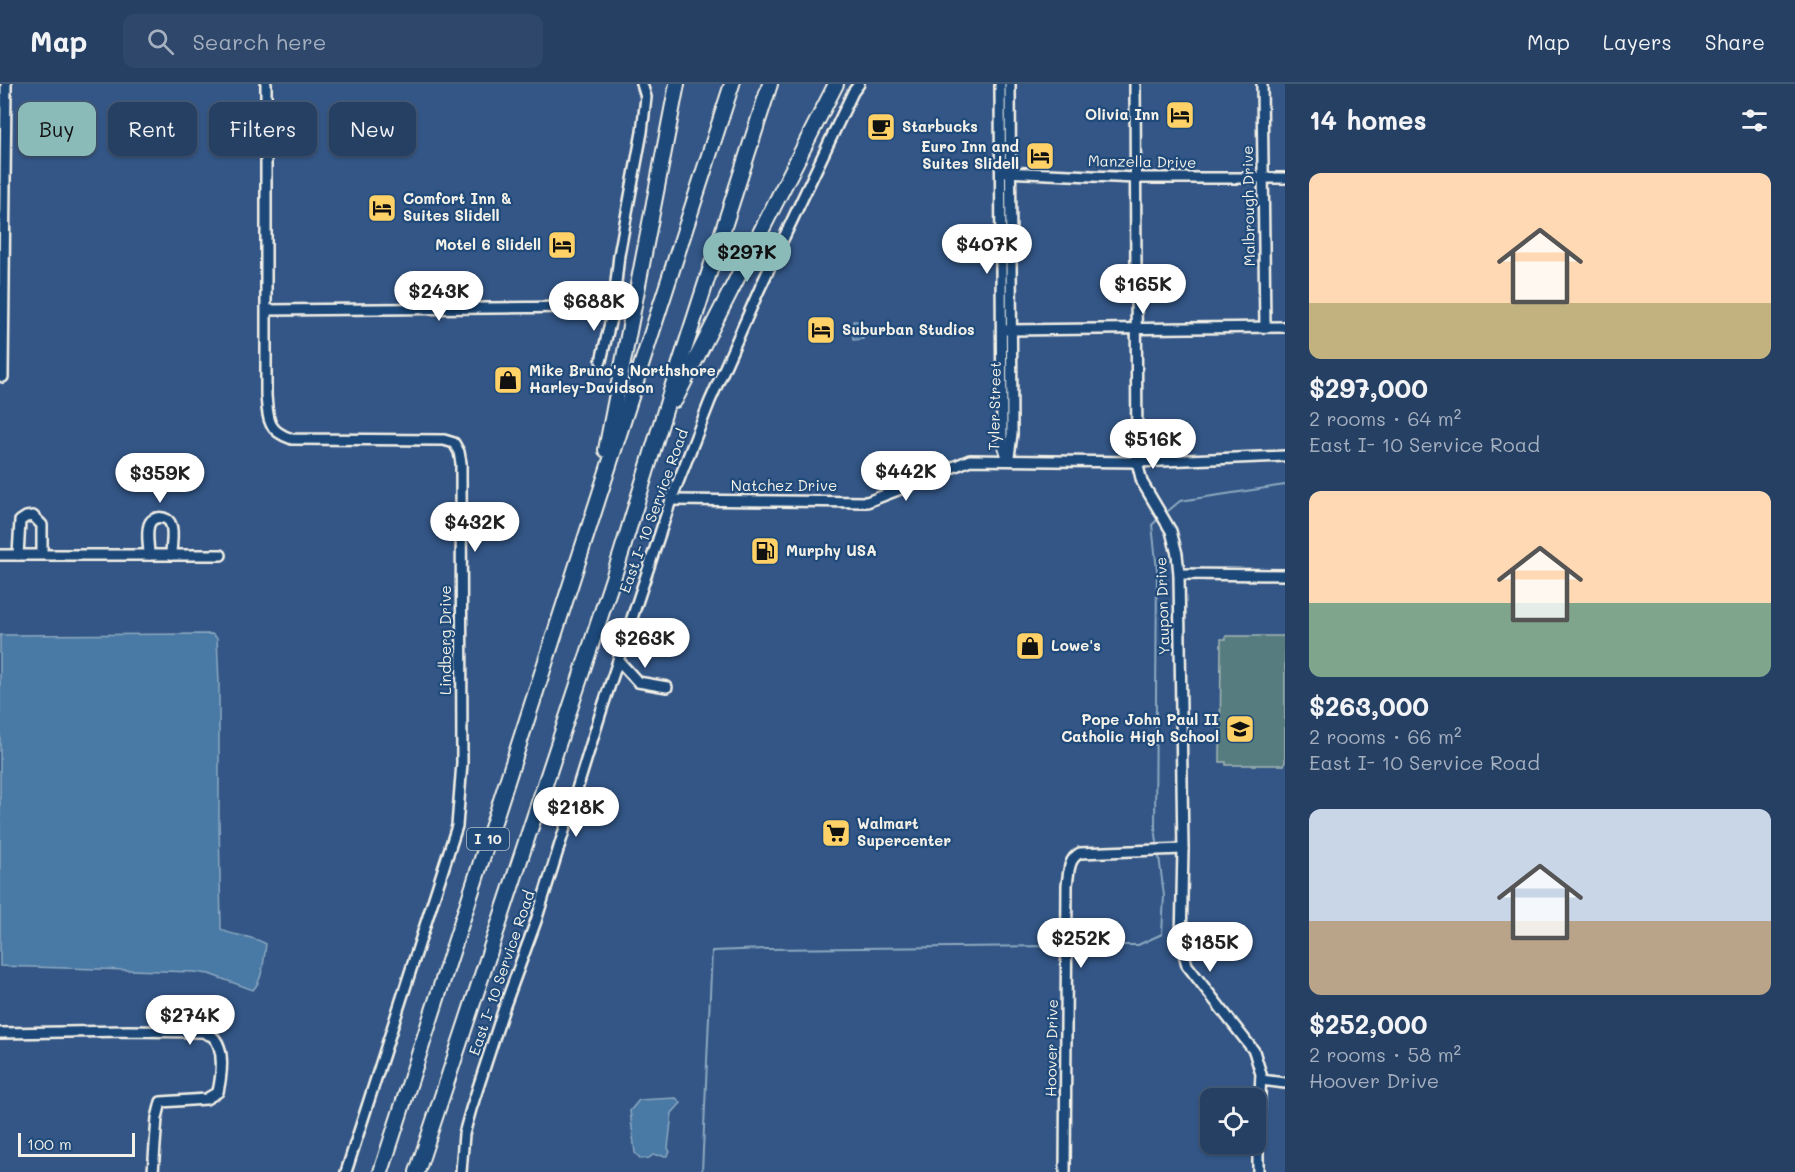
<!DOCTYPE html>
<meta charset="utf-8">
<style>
body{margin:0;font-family:Mali,sans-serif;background:#2e476a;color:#f1f3f6;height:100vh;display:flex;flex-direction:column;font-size:22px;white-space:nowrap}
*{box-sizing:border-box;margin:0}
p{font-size:20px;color:#a4afbf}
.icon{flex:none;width:33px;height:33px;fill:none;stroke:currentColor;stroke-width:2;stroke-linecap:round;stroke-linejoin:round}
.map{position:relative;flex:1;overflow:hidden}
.drawer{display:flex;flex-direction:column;background:#264064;width:510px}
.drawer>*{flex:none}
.guide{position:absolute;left:18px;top:18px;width:570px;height:54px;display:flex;gap:12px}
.controls{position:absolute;left:1200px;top:1004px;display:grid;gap:12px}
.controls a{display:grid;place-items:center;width:66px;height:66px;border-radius:12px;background:#264064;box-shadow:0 2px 4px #0004,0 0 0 2px #425978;font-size:30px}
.scale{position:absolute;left:18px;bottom:15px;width:117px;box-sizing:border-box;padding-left:6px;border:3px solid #f4f1e8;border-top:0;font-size:16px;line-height:21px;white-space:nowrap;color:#f4f1e8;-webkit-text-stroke:4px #1f4a7a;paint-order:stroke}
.price{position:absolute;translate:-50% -51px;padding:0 14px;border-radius:21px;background:#fff;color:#222;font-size:20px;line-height:39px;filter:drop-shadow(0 2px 3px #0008)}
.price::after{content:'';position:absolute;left:50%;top:36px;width:18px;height:14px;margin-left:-9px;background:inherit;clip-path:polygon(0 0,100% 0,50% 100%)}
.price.active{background:#8bbbb9;color:#111}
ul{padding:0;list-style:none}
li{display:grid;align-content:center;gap:12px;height:318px;padding:0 24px}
li span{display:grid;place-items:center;height:186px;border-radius:12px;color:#555}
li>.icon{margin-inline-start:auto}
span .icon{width:108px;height:108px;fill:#fffc;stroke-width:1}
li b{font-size:26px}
h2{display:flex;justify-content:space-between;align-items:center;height:72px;padding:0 24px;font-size:26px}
.pill{padding:0 21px;border-radius:12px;background:#264064;box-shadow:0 2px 4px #0004,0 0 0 2px #425978;font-size:21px;line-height:54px}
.pill.active{background:#8bbbb9;color:#111}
header{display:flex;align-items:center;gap:36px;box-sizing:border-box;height:84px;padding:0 30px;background:#264064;border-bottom:2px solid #425978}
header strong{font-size:28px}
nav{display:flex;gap:33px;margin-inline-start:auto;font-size:21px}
.search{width:420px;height:54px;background:#2e476a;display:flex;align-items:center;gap:15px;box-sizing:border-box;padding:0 21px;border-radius:12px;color:#a4afbf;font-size:22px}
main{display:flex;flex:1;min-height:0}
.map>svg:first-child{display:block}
.green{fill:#577b80;stroke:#a6b6b4;stroke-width:1.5}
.water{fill:#4979a5;stroke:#8da9c0;stroke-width:1.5}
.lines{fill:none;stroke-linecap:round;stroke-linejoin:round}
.stream{stroke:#8da9c0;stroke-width:2}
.minor-casing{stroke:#f4f1e8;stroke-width:14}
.highway-casing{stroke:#f4f1e8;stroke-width:18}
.minor{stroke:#1f4a7a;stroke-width:9}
.highway{stroke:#1f4a7a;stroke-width:14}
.labels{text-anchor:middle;stroke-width:4.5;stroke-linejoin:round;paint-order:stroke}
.shield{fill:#1f4a7a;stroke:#b4bfc7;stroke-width:1.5}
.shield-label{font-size:14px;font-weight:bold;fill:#f4f1e8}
.poi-label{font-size:15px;font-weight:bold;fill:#f4f1e8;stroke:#1f4a7a;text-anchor:start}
.street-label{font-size:15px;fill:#f4f1e8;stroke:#1f4a7a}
</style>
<header>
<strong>Map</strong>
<div class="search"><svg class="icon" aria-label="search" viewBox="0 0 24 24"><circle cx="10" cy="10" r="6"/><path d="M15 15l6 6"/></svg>Search here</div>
<nav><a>Map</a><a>Layers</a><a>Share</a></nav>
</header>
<main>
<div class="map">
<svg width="1285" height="1088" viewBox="0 0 1285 1088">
<rect width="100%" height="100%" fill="#335686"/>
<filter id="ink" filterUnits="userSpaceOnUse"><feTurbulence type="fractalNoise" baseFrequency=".0167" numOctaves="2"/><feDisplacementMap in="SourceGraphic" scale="12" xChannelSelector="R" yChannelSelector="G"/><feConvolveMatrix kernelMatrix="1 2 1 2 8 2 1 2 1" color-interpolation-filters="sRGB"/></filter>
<g filter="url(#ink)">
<path class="green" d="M 1226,552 L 1284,552 L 1285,555 L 1285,678 L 1284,681 L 1226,681 L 1226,678 L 1220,678 L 1221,555 L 1226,555 Z"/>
<g class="water">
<path d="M 853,237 L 863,237 L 863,255 L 853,256 Z"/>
<path d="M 212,550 L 217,554 L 219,598 L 219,736 L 221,845 C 229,852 252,851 266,860 C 264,874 263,896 253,906 L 209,890 L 194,888 L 0,882 L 0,551 Z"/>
<path d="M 676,1014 L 681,1019 L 672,1029 L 668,1064 L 670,1068 L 667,1072 L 653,1071 L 649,1074 L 641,1075 L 635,1069 L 630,1027 L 639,1016 Z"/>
</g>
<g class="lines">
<g class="stream">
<path d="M 1168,427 L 1180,417 L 1285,401"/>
<path d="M 1157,436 L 1152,441 L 1157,486 L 1155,743 L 1157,758"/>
<path d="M 1074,861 L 1138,861 L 1162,850 L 1164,812 L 1159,772"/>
<path d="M 702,1088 L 712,867 L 767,865 L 1060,862"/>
</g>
<g class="minor-casing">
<g id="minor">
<path d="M 266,0 L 266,311 C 268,335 267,347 292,355 L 444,356 L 454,359 L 459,368 L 461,379 L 462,679 L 457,742 L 346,1088"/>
<path d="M 1000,0 L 1002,358 L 1008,376"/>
<path d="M 1135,0 L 1137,378 L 1142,398 L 1171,447 L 1177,470 L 1179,490 L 1183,765 L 1181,858 L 1187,881 L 1254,967 L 1261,990 L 1258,1051 L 1258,1088"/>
<path d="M 1262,0 L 1265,243"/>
<path d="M 1006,88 L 1136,94 L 1285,94"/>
<path d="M 267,226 L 587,223 L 613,226"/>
<path d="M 1005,246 L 1285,243"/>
<path d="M 601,277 L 613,226 L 619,171 L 642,48 L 646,13 L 642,0"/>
<path d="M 3,293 L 6,0"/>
<path d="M 1009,373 L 1012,350 L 1010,0"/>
<path d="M 671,416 L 867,418 L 903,404 L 970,376 L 1137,378 L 1285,372"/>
<path d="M 0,471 L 221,471"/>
<path d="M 18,471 L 20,437 L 26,433 L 33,432 L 42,441 L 42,470"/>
<path d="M 149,471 C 149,462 146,450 149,441 C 152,431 168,431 171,441 C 174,449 171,462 171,471"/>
<path d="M 1179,490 L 1285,491"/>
<path d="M 618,576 L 638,598 L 667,603"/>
<path d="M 0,949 L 128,947 L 203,948 C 206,950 209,951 212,952 C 226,963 221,994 218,1008 L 206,1015 L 161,1018 L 157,1034 L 153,1088"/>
<path d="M 1261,996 L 1285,999"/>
<path d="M 461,1088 L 464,1050 L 471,1025 L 504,924 L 536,837 L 601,628 L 671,416 L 710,317 L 760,204 L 853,8 L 859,0"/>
<path d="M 1065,1088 L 1067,801 C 1069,789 1068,775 1080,769 L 1183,765"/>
</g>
</g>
<g class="highway-casing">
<g id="highway">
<path d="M 675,316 L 836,0"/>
<path d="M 606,366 L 677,0"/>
<path d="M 381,1088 L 732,0"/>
<path d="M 417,1088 L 621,470 L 671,307 L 770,0"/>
</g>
</g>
<use href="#minor" class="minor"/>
<use href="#highway" class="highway"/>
</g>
</g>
<defs>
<g id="hotel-square" transform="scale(1.5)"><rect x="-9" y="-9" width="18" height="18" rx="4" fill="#ffd166" stroke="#1f4a7a"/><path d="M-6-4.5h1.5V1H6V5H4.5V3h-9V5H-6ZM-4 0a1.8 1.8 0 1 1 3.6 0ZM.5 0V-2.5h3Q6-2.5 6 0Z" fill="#111"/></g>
<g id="cafe-square" transform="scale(1.5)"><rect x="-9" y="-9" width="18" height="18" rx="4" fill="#ffd166" stroke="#1f4a7a"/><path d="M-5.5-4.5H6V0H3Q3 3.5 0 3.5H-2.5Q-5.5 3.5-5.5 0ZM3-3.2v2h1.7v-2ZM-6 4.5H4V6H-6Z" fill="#111"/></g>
<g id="shop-square" transform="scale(1.5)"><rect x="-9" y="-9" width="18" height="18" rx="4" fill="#ffd166" stroke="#1f4a7a"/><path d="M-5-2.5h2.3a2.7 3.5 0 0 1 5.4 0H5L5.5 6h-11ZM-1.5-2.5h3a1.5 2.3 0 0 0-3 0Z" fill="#111"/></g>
<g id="fuel-square" transform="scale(1.5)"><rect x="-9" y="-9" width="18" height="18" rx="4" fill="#ffd166" stroke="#1f4a7a"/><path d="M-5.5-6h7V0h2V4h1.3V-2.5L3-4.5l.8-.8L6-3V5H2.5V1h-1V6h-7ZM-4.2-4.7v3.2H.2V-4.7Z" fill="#111"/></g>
<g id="school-square" transform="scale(1.5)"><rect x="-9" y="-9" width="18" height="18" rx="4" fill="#ffd166" stroke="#1f4a7a"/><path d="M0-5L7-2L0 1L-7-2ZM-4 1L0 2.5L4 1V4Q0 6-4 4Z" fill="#111"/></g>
<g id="supermarket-square" transform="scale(1.5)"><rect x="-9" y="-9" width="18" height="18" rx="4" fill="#ffd166" stroke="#1f4a7a"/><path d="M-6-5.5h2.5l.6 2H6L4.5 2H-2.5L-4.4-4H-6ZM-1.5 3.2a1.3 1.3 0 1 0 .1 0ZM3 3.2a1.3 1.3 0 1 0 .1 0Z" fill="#111"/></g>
</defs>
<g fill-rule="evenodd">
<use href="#hotel-square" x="1180" y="31"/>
<use href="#cafe-square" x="881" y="43"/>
<use href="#hotel-square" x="1040" y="72"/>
<use href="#hotel-square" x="382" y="124"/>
<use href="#hotel-square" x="562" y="161"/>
<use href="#hotel-square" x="821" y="246"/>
<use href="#shop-square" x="508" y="296"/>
<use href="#fuel-square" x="765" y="467"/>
<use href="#shop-square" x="1030" y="562"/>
<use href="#school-square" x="1240" y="645"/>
<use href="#supermarket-square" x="836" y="749"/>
</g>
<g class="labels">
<rect class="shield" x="467" y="744" width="42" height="22" rx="4.5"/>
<g class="shield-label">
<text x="488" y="760">I 10</text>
</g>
<g class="poi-label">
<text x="1159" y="36" text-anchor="end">Olivia Inn</text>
<text x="902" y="48">Starbucks</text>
<text x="1019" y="68" text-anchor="end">Euro Inn and<tspan x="1019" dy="17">Suites Slidell</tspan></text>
<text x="403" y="120">Comfort Inn &amp;<tspan x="403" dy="17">Suites Slidell</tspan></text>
<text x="541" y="166" text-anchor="end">Motel 6 Slidell</text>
<text x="842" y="251">Suburban Studios</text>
<text x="529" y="292">Mike Bruno's Northshore<tspan x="529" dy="17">Harley-Davidson</tspan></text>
<text x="786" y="472">Murphy USA</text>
<text x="1051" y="567">Lowe's</text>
<text x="1219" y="641" text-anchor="end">Pope John Paul II<tspan x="1219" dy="17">Catholic High School</tspan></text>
<text x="857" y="745">Walmart<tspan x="857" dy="17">Supercenter</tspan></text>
</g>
<g class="street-label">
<text transform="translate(1142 78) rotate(1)" y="5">Manzella Drive</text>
<text transform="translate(1249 122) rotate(-91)" y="5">Malbrough Drive</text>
<text transform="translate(995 322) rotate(-89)" y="5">Tyler Street</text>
<text x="784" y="407">Natchez Drive</text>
<text transform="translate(654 427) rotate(-70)" y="5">East I- 10 Service Road</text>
<text transform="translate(1163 522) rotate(-92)" y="5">Yaupon Drive</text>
<text transform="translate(446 556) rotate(-90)" y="5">Lindberg Drive</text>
<text transform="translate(502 889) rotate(-71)" y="5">East I- 10 Service Road</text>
<text transform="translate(1052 964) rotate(-89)" y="5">Hoover Drive</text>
</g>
</g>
</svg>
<div class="controls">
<a><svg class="icon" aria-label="locate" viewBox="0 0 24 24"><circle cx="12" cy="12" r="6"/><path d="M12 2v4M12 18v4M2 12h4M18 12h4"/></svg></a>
</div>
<div class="scale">100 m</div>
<b class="price" style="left:987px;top:191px">$407K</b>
<b class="price active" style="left:747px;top:199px">$297K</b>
<b class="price" style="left:1143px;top:231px">$165K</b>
<b class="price" style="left:439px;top:238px">$243K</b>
<b class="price" style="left:594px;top:248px">$688K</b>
<b class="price" style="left:1153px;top:386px">$516K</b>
<b class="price" style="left:906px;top:418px">$442K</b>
<b class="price" style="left:160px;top:420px">$359K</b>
<b class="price" style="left:475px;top:469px">$432K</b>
<b class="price" style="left:645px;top:585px">$263K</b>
<b class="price" style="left:576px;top:754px">$218K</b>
<b class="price" style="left:1081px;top:885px">$252K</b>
<b class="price" style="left:1210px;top:889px">$185K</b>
<b class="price" style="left:190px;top:962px">$274K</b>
<div class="guide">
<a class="pill active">Buy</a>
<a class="pill">Rent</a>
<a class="pill">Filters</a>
<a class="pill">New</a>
</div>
</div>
<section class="drawer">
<h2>14 homes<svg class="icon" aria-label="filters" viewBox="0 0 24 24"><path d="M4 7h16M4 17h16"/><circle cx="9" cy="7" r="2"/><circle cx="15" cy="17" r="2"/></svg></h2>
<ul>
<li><span style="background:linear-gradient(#ffd9b3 70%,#c2b280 0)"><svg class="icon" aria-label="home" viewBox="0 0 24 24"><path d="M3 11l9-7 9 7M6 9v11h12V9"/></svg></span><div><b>$297,000</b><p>2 rooms · 64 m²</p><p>East I- 10 Service Road</p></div></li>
<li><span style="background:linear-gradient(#ffd9b3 60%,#7fa58c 0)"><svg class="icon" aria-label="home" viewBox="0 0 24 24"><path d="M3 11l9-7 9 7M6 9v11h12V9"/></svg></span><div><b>$263,000</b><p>2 rooms · 66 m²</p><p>East I- 10 Service Road</p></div></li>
<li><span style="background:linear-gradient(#c9d6e8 60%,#b9a48a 0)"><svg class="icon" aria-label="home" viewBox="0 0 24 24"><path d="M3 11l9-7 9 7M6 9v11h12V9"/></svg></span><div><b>$252,000</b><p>2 rooms · 58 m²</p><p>Hoover Drive</p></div></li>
</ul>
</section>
</main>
